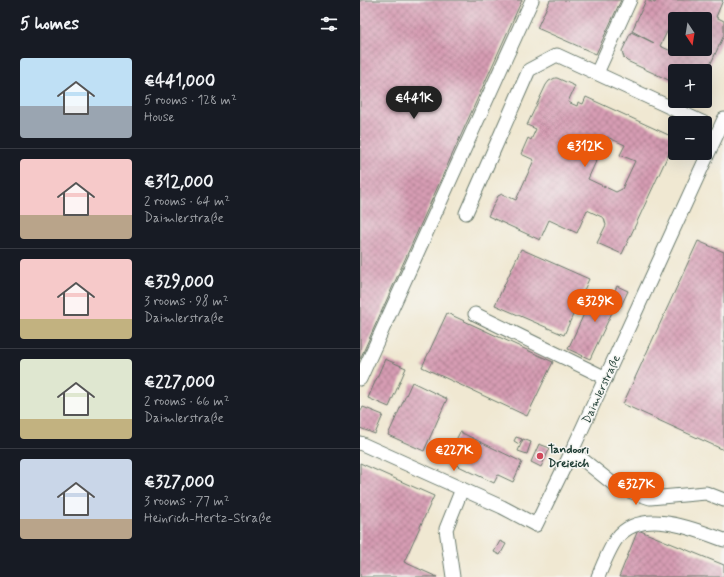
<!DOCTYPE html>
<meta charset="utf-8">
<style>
body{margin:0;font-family:Mynerve,sans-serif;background:#20242c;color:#f1f3f6;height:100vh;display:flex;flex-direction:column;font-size:15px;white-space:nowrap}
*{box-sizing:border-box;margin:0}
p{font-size:13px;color:#9ea1a6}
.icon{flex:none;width:22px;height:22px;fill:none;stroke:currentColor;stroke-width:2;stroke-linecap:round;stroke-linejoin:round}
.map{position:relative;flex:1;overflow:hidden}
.side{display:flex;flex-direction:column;background:#171b24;width:360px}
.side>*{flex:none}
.needle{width:26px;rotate:168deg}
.buttons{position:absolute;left:308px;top:12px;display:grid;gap:8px}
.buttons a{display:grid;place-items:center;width:44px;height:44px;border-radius:4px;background:#171b24;box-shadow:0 4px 16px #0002;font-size:20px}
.price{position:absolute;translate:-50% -34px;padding:0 9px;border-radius:14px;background:#ea580c;color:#fff;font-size:13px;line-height:26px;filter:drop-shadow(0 1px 2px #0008)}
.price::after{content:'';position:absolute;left:50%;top:24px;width:12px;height:9px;margin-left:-6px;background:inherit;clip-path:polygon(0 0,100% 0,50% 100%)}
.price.on{background:#222;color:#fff}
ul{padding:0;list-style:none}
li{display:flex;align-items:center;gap:12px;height:100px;padding:0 20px}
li+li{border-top:1px solid #363941}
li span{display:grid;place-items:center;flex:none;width:112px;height:80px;border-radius:4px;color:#555}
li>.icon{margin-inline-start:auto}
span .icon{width:48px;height:48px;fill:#fffc;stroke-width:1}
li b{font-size:17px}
h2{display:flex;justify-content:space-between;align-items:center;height:48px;padding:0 20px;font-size:17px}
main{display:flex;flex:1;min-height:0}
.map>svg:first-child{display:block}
.building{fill:url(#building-cross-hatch);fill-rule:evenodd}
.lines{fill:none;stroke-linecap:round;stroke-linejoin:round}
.minor-casing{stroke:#68796b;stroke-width:15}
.minor{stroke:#fff;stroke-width:13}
.poi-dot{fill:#d1495b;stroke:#f6f6f2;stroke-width:1.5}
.labels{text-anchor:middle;stroke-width:3;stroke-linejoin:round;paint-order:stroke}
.street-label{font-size:12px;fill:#1f3d34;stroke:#f6f6f2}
.poi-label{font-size:12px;font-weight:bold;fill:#1f3d34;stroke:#f6f6f2;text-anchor:start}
</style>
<main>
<section class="side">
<h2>5 homes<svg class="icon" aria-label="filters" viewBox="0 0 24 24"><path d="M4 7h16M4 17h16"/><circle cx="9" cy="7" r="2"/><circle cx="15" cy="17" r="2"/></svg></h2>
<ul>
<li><span style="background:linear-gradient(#bfe0f5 60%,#9aa5b1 0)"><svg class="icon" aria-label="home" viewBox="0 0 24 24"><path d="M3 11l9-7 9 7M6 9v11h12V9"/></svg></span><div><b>€441,000</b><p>5 rooms · 128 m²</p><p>House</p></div></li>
<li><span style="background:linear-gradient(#f6c9c9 70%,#b9a48a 0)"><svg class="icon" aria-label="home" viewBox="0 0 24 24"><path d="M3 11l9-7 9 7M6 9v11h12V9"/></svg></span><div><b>€312,000</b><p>2 rooms · 64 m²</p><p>Daimlerstraße</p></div></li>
<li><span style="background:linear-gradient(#f6c9c9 75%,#c2b280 0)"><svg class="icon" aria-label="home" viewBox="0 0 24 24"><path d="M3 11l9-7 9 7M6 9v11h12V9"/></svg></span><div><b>€329,000</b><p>3 rooms · 98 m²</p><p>Daimlerstraße</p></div></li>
<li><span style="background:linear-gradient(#dfe7d0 75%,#c2b280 0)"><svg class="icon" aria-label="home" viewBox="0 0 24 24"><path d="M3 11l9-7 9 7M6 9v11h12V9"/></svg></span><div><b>€227,000</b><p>2 rooms · 66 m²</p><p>Daimlerstraße</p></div></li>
<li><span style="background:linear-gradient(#c9d6e8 75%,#b9a48a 0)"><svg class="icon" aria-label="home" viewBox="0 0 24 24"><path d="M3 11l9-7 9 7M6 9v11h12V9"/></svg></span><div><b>€327,000</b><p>3 rooms · 77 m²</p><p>Heinrich-Hertz-Straße</p></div></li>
</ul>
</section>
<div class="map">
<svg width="364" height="577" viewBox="0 0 364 577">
<defs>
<pattern id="building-cross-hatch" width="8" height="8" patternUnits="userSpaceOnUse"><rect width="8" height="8" fill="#d69cb3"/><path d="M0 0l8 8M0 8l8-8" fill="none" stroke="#ad8092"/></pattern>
</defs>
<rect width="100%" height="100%" fill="#f6f6f2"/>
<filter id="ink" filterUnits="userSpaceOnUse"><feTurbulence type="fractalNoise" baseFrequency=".025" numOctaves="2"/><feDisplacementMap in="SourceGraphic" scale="8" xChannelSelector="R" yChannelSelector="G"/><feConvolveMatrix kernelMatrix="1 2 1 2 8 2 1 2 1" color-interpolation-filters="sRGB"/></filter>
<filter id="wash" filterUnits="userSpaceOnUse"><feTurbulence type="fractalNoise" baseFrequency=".012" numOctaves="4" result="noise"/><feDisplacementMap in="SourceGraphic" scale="16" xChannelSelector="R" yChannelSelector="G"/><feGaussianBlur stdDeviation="0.9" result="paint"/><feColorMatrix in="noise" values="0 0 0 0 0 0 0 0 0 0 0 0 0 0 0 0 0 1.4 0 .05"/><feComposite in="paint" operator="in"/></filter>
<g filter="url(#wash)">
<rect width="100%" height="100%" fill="#f0e8d2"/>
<g id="blocks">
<g class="building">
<path d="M 0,0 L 162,0 L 0,359 Z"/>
<path d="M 190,0 L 261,0 L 236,54 L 177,28 Z"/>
<path d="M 286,0 L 295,3 L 296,0 L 363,0 L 356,17 L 364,21 L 364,35 L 345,76 L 345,71 L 315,71 L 315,83 L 267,61 L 264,58 L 262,51 L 271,32 L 294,43 L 272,31 ZM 315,19 L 345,19 L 345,49 L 328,49 L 318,54 L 300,46 L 312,22 L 315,23 Z"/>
<path d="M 195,78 L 197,78 L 215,86 L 208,102 L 217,106 L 218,102 L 223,104 L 226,97 L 315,138 L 315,140 L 262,254 L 237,243 L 246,225 L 244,218 L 227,210 L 217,233 L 189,220 L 180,240 L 128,216 L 138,196 L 142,194 L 156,200 L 174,160 L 161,154 L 168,138 L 171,140 L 176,129 L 167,125 L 186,85 L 189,81 ZM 247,137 L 265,145 L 260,155 L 275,161 L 262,189 L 256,192 L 228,179 Z"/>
<path d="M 338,241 L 364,252 L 364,450 L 263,404 Z"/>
<path d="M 161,249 L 229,279 L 204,335 L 135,305 Z"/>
<path d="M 257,286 L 268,291 L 261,306 L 256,304 L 230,359 L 208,349 L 233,294 L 250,301 Z"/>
<path d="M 87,313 L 193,362 L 167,416 L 62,367 Z"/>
<path d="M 25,359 L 46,368 L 29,407 L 8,398 Z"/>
<path d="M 52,382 L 87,399 L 64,451 L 28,435 Z"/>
<path d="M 3,407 L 23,415 L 15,434 L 0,428 L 0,413 Z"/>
<path d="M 100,432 L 162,462 L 153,482 L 138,475 L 134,483 L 86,460 Z"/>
<path d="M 156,437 L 162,439 L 159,444 L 154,441 Z"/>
<path d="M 163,439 L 171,442 L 167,454 L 158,451 Z"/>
<path d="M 179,444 L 190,448 L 181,467 L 171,462 Z"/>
<path d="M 0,463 L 74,496 L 44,562 L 77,577 L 0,577 Z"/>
<path d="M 278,530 L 364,565 L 364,577 L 259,577 Z"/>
<path d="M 140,541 L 146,544 L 140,555 L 134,552 Z"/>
</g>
</g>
</g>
<g filter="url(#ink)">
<use href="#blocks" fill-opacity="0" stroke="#68796b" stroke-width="1"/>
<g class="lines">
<g class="minor-casing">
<g id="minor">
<path d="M 237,73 L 270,0"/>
<path d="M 106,213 L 169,70 L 197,55 L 344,123"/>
<path d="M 115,314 L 246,378"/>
<path d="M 0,379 L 172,0"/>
<path d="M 0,443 L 142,507 L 176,525 L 212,451 L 364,119"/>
<path d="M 212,451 L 257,487 L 290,498 L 346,493 L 364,500"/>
<path d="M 93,577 L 86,529 L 102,489"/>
<path d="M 238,577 C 242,567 251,546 257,538 C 282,507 334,529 364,540"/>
</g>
</g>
<use href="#minor" class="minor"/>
</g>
</g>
<circle class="poi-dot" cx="180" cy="456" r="4"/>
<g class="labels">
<g class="street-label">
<text transform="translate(241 389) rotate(-65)" y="4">Daimlerstraße</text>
</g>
<g class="poi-label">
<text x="188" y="453">Tandoori<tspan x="188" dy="14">Dreieich</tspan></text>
</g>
</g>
</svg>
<div class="buttons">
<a><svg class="needle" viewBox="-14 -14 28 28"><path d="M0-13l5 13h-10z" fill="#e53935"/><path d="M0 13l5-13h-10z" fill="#9ea1a6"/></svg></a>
<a>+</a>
<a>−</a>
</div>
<b class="price on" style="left:54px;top:120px">€441K</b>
<b class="price" style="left:225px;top:168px">€312K</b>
<b class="price" style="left:235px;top:323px">€329K</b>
<b class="price" style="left:94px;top:472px">€227K</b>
<b class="price" style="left:276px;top:506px">€327K</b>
</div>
</main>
